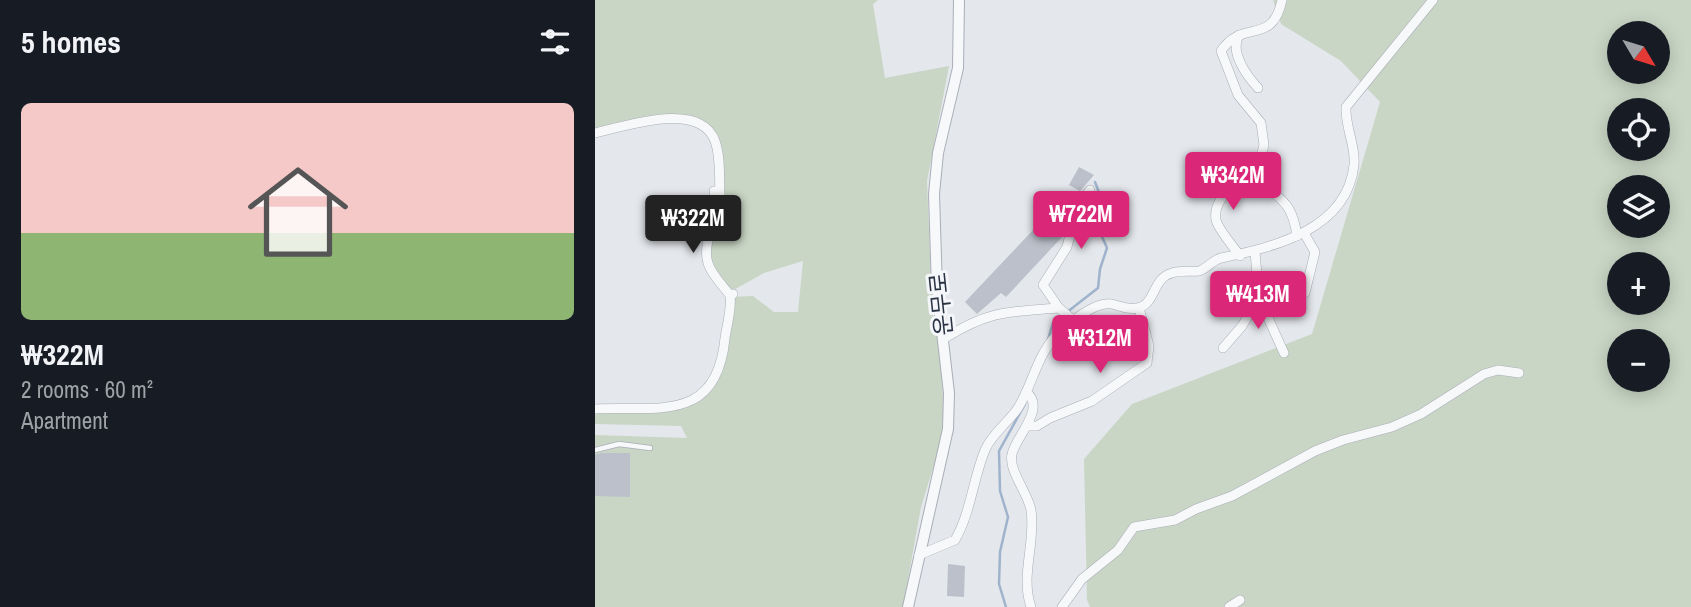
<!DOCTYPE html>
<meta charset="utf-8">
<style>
body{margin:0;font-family:"Archivo Narrow","Noto Sans KR",sans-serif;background:#20242c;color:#f1f3f6;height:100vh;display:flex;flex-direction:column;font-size:26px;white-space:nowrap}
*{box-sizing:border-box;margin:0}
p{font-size:23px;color:#9ea1a6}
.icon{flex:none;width:38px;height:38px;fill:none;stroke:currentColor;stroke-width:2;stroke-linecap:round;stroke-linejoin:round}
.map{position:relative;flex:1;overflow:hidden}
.details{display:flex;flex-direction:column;background:#171b24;width:595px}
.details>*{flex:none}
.needle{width:46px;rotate:128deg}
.buttons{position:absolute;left:1012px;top:21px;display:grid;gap:14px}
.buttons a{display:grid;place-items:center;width:63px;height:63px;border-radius:50%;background:#171b24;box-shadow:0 4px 18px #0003;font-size:35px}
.price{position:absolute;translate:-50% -60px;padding:0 16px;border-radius:7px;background:#db2777;color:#fff;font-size:23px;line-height:46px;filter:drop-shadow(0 2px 4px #0008)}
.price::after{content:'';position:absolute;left:50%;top:42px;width:21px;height:16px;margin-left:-10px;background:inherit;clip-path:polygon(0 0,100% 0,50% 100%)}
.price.active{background:#222;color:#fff}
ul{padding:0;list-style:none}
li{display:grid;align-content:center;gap:14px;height:371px;padding:0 21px}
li+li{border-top:2px solid #363941}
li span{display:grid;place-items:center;height:217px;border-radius:10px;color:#555}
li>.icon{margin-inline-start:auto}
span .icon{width:126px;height:126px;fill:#fffc;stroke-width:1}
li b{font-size:30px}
h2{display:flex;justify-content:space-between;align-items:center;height:84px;padding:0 21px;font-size:30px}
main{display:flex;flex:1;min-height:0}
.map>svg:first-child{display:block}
.green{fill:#c9d6c5;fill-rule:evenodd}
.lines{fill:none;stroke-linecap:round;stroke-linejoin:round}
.stream{stroke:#9fb4cc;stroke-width:2.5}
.building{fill:#bbc0ca}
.service-casing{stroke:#a9aeb7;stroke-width:6}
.minor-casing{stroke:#a9aeb7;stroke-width:10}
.tertiary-casing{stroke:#a9aeb7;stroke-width:12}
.service{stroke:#f7f8fa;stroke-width:4.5}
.minor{stroke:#f7f8fa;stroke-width:9}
.tertiary{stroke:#f7f8fa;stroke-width:10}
.labels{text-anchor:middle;stroke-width:6;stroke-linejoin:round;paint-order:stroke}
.street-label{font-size:23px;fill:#2b3445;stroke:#f4f6f9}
</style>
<main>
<section class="details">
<h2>5 homes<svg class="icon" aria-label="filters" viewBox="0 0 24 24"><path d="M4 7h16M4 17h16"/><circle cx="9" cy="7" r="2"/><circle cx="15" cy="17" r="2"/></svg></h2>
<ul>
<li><span style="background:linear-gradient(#f6c9c9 60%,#8fb573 0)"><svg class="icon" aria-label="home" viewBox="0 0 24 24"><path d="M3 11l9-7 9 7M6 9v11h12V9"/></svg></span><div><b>₩322M</b><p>2 rooms · 60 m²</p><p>Apartment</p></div></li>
</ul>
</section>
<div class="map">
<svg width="1096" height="607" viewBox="0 0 1096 607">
<rect width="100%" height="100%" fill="#e4e7ec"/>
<g class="green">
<path d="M 0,0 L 283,0 L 278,4 L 290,78 L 354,66 L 332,181 L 337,306 L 345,352 L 350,429 L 326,507 L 308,607 L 0,607 L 0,435 L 92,438 L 86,426 L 0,424 L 0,411 C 31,409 107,411 123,379 C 134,356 134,323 137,297 L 158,296 L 179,312 L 203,312 L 208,261 L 169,273 L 135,292 L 114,262 L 114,241 L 126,195 L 123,143 L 93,117 L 0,129 Z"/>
<path d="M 678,0 L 1096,0 L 1096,607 L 495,607 L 492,600 L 489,459 L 537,404 L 717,334 L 785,102 L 746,61 L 686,24 ZM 1024,33 L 1062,33 L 1062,72 L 1024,72 ZM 1024,110 L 1062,110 L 1062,149 L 1024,149 ZM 1024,187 L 1062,187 L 1062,226 L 1024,226 ZM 1024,264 L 1062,264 L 1062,303 L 1024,303 ZM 1024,341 L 1062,341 L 1062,380 L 1024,380 Z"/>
</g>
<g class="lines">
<g class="stream">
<path d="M 453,339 L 458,323 L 503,288 L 505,269 L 512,248 L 501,223 L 505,195 L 500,182"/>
<path d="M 411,607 L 404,584 L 405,552 L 413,517 L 405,491 L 404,451 L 430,404"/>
</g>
</g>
<g class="building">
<path d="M 484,167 L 499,175 L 485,191 L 474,185 Z"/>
<path d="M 456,211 L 470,224 L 468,236 L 411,297 L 406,293 L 382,314 L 370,302 Z"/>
<path d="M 6,453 L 35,453 L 35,497 L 0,496 L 0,455 Z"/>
<path d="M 353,564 L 370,566 L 369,597 L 352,596 Z"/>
</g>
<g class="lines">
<g class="service-casing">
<path id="service" d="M 0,450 L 24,444 L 55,448"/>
</g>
<g class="minor-casing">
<g id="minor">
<path d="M 687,0 C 677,47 648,18 626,51 L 643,95 L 666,123 L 669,145 L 666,156 L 657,169 C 677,201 696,192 702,236"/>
<path d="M 644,35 C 634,52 652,76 663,88"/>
<path d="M 0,133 C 31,126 105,100 120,141 C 126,158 124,178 125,196"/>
<path d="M 119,191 C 125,218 106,243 113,263 C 116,274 128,286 135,295 L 138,294"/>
<path d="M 709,233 L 720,252 L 710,293"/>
<path d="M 645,256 C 638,246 627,234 622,223 C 614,202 643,179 657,169"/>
<path d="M 664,298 L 689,353"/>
<path d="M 478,320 L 464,308 L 448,285 L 472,247 L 482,206 L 495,190"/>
<path d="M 350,338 C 395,310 413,312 464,308"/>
<path d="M 628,348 L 647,326 L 664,298 L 660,252"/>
<path d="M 431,392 C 452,408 421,436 417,454 C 413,470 433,493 436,510 C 441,543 425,575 436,607"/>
<path d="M 0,409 C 64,406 122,423 130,338 C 132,324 137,309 135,295"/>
<path d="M 432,426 L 442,426 L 455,418 L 497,401 L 552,363 L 554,346 L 544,308"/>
<path d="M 324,555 L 360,540 C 376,512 378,479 390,450 C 398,432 413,423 423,408 C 439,382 442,352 466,331 C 477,321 500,301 517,304 C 525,306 532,310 542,308 C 561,305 557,278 577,273 C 586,270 595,272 604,271 C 612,269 617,260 626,258 C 679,247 752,230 759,165 C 761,146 750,127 751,107 L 838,0"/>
<path d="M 467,607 L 487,579 L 523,550 L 539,527 L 580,520 L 601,509 L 637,496 L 720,451 L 748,440 L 797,427 L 826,414 L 889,374 L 903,370 L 924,373"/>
<path d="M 634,607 L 645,600"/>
</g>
</g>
<g class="tertiary-casing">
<path id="tertiary" d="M 313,607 L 353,429 L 354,393 L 342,289 L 339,194 L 343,153 L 363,68 L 364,0"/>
</g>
<use href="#service" class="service"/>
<use href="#minor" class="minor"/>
<use href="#tertiary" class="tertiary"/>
</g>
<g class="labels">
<g class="street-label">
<text transform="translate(346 304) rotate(-96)" y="8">운무로</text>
</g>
</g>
</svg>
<div class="buttons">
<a><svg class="needle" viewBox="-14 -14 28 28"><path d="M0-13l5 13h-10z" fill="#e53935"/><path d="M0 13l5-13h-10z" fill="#9ea1a6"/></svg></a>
<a><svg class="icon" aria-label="locate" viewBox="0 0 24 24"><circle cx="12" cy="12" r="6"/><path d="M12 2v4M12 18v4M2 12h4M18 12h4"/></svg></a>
<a><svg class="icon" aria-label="layers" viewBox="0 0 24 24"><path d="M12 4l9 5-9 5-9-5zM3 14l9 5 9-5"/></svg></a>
<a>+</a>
<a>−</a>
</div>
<b class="price" style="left:638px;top:212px">₩342M</b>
<b class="price" style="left:486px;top:251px">₩722M</b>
<b class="price active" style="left:98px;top:255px">₩322M</b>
<b class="price" style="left:663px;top:331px">₩413M</b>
<b class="price" style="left:505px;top:375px">₩312M</b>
</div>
</main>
